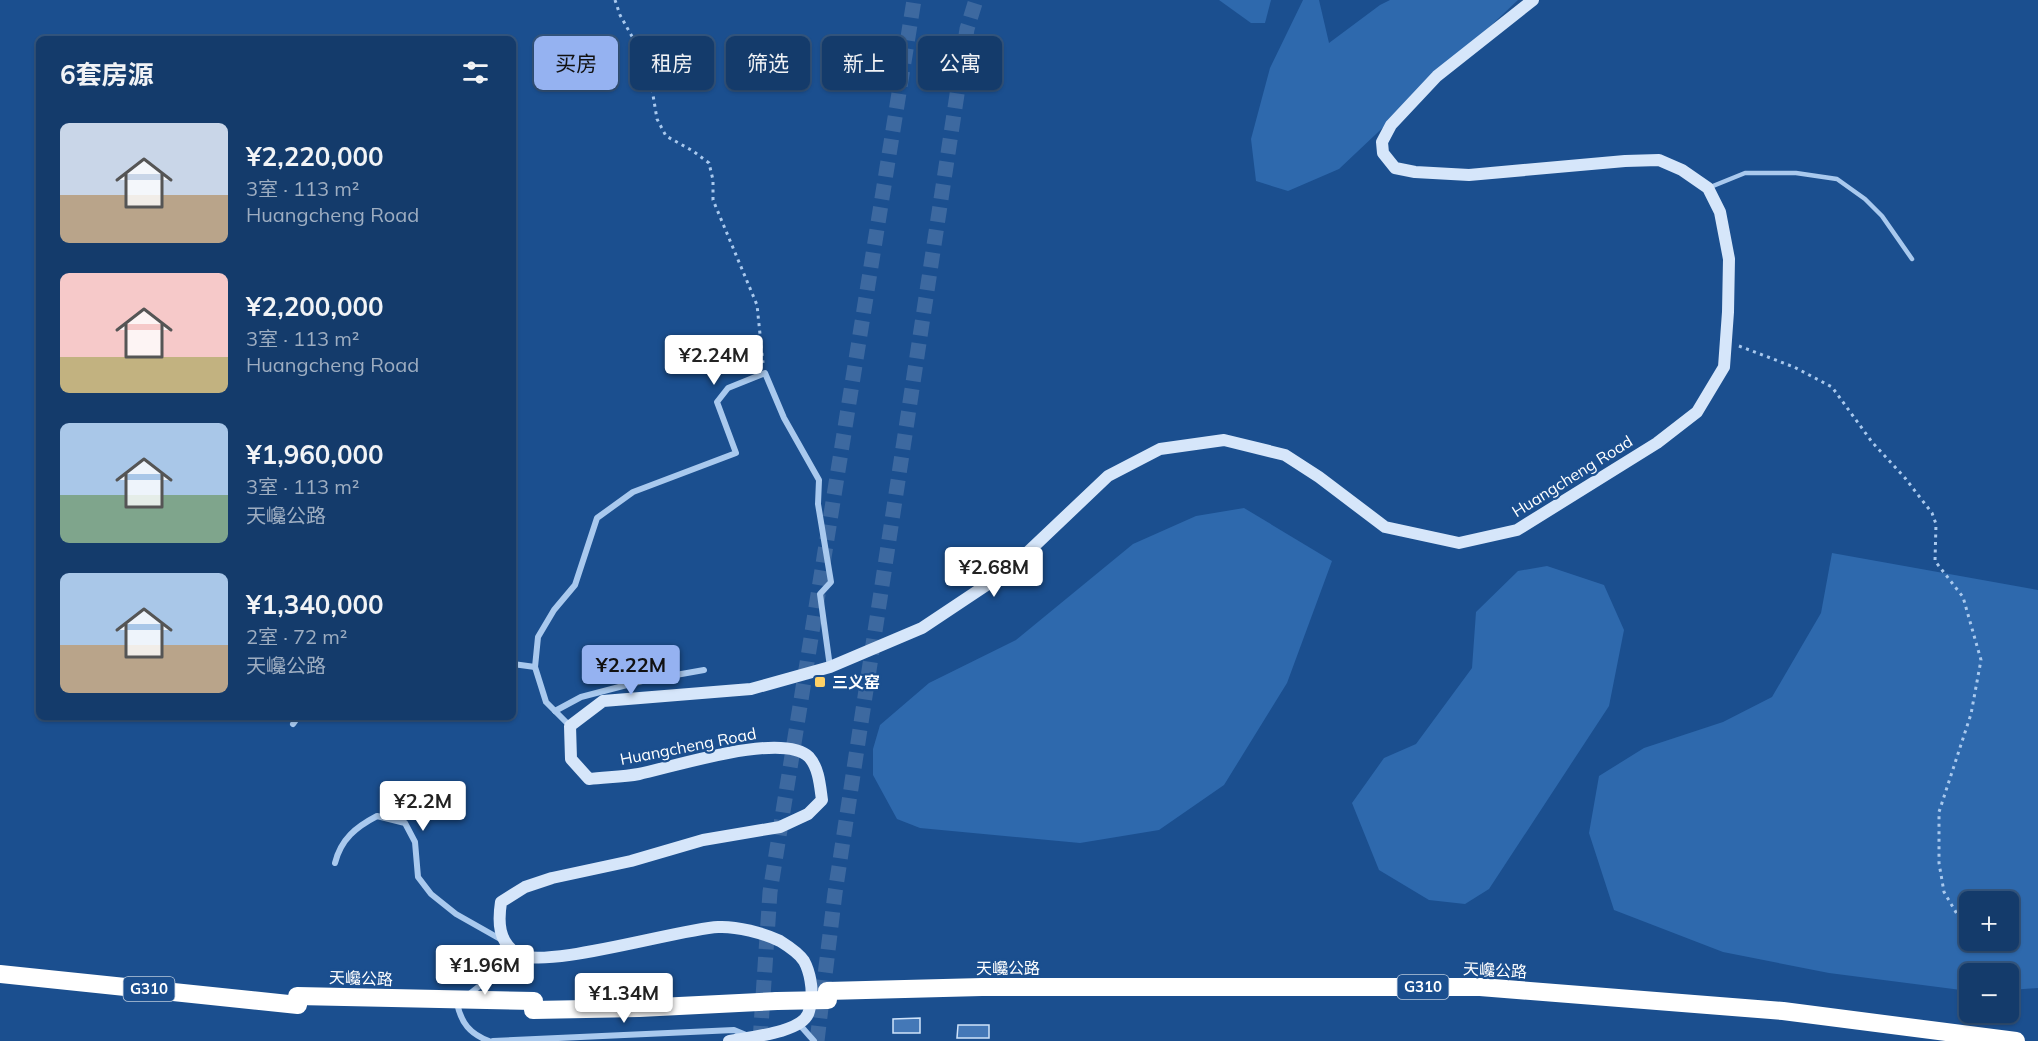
<!DOCTYPE html>
<html lang="zh">
<meta charset="utf-8">
<style>
body{margin:0;font-family:Mulish,"Noto Sans SC",sans-serif;background:#1d4271;color:#f1f3f6;height:100vh;display:flex;flex-direction:column;font-size:22px;white-space:nowrap}
*{box-sizing:border-box;margin:0}
p{font-size:20px;color:#9dadc1}
.icon{flex:none;width:33px;height:33px;fill:none;stroke:currentColor;stroke-width:2;stroke-linecap:round;stroke-linejoin:round}
.map{position:relative;flex:1;overflow:hidden}
.side{position:absolute;left:36px;top:36px;width:480px;height:684px;display:flex;flex-direction:column;background:#143b6b;border-radius:9px;box-shadow:0 2px 4px #0004,0 0 0 2px #33557e}
.side>*{flex:none}
.banner{position:absolute;left:534px;top:36px;width:570px;height:54px;display:flex;gap:12px}
.tools{position:absolute;left:1959px;top:891px;display:grid;gap:12px}
.tools a{display:grid;place-items:center;width:60px;height:60px;border-radius:9px;background:#143b6b;box-shadow:0 2px 4px #0004,0 0 0 2px #33557e;font-size:30px}
.price{position:absolute;translate:-50% -51px;padding:0 14px;border-radius:6px;background:#fff;color:#222;font-size:20px;line-height:39px;filter:drop-shadow(0 2px 3px #0008)}
.price::after{content:'';position:absolute;left:50%;top:36px;width:18px;height:14px;margin-left:-9px;background:inherit;clip-path:polygon(0 0,100% 0,50% 100%)}
.price.selected{background:#95b2f1;color:#111}
ul{padding:0;list-style:none}
li{display:flex;align-items:center;gap:18px;height:150px;padding:0 24px}
li span{display:grid;place-items:center;flex:none;width:168px;height:120px;border-radius:9px;color:#555}
li>.icon{margin-inline-start:auto}
span .icon{width:72px;height:72px;fill:#fffc;stroke-width:1}
li b{font-size:26px}
h2{display:flex;justify-content:space-between;align-items:center;height:72px;padding:0 24px;font-size:26px}
.tag{padding:0 21px;border-radius:9px;background:#143b6b;box-shadow:0 2px 4px #0004,0 0 0 2px #33557e;font-size:21px;line-height:54px}
.tag.selected{background:#95b2f1;color:#111}
.map>svg:first-child{display:block}
.green{fill:#2e69ad;fill-rule:evenodd}
.building{fill:#4478b7;stroke:#cfe3fa;stroke-width:1.5}
.lines{fill:none;stroke-linecap:round;stroke-linejoin:round}
.primary-tunnel{stroke:#3d69a0;stroke-width:15;stroke-dasharray:15 8;stroke-linecap:butt}
.path{stroke:#a9c9ee;stroke-width:3;stroke-dasharray:3 4.5;stroke-linecap:butt}
.lane{stroke:#a9c9ee;stroke-width:4.5}
.street{stroke:#a9c9ee;stroke-width:6}
.secondary{stroke:#d6e6fa;stroke-width:12}
.highway{stroke:#fff;stroke-width:18}
.highway-bridge{stroke:#fff;stroke-width:18}
.poi-dot{fill:#ffd166;stroke:#1b4f8f;stroke-width:2}
.labels{text-anchor:middle;stroke-width:4.5;stroke-linejoin:round;paint-order:stroke}
.shield{fill:#1b4f8f;stroke:#bbcadd;stroke-width:1.5}
.shield-label{font-size:15px;font-weight:bold;fill:#fff}
.street-label{font-size:16px;fill:#fff;stroke:#1b4f8f}
.poi-label{font-size:16px;font-weight:bold;fill:#fff;stroke:#1b4f8f;text-anchor:start}
</style>
<div class="map">
<svg width="2038" height="1041" viewBox="0 0 2038 1041">
<rect width="100%" height="100%" fill="#1b4f8f"/>
<g class="green">
<path d="M 1219,0 L 1271,0 L 1265,23 L 1251,23 Z"/>
<path d="M 1303,0 L 1319,0 L 1329,43 L 1380,5 L 1390,0 L 1518,0 L 1339,169 L 1288,191 L 1256,181 L 1251,139 L 1270,68 Z"/>
<path d="M 1244,508 L 1332,561 L 1287,683 L 1224,785 L 1159,830 L 1080,843 L 920,828 L 897,819 L 873,775 L 873,749 L 880,725 L 929,683 L 1016,640 L 1133,544 L 1196,516 Z"/>
<path d="M 1832,553 L 2038,590 L 2038,988 L 2009,990 L 2008,974 L 1970,974 L 1969,991 L 1829,973 L 1723,952 L 1614,910 L 1589,833 L 1599,776 L 1644,748 L 1723,722 L 1772,697 L 1821,613 ZM 1970,902 L 2008,902 L 2008,940 L 1970,940 Z"/>
<path d="M 1547,566 L 1604,585 L 1624,630 L 1609,706 L 1489,889 L 1465,904 L 1429,900 L 1379,870 L 1352,803 L 1384,758 L 1416,744 L 1472,668 L 1476,612 L 1518,571 Z"/>
</g>
<g class="building">
<path d="M 920,1018 L 920,1033 L 893,1033 L 893,1019 Z"/>
<path d="M 958,1025 L 989,1025 L 989,1038 L 957,1038 Z"/>
</g>
<g class="lines">
<g class="primary-tunnel">
<path d="M 760,1041 L 770,892 L 914,0"/>
<path d="M 817,1041 L 835,893 L 967,29 L 976,0"/>
</g>
<g class="path">
<path d="M 615,0 L 620,15 L 648,65 L 657,119 L 666,136 L 693,151 L 709,163 L 713,180 L 713,200 L 757,305 L 763,363"/>
<path d="M 1739,346 L 1794,367 L 1832,387 L 1872,442 L 1905,478 L 1932,513 L 1936,524 L 1935,561 L 1963,597 L 1981,660 L 1971,714 L 1939,812 L 1939,863 L 1944,892 L 1970,936"/>
</g>
<path class="lane" d="M 1708,188 L 1745,173 L 1796,173 L 1837,179 L 1865,199 L 1882,216 L 1912,259"/>
<g class="street">
<path d="M 513,664 L 535,667"/>
<path d="M 555,711 L 581,697 L 642,681 L 704,670"/>
<path d="M 293,724 L 298,717"/>
<path d="M 570,726 L 546,702 L 535,667 L 538,637 L 554,610 L 575,585 L 597,518 L 633,492 L 736,453 L 717,402 L 728,388 L 765,373 L 784,418 L 819,480 L 818,504 L 831,582 L 820,594 L 830,667"/>
<path d="M 335,863 C 341,839 356,827 377,816 L 405,823 L 415,842 L 418,877 L 431,894 L 456,914 L 502,940"/>
<path d="M 468,995 L 519,955"/>
<path d="M 457,1003 C 461,1023 470,1034 489,1041"/>
<path d="M 799,1024 L 814,1041"/>
<path d="M 493,1041 L 734,1030 L 746,1035"/>
</g>
<path class="secondary" d="M 729,1041 C 748,1037 800,1033 808,1014 C 810,1010 810,1005 811,1001 C 813,989 810,972 804,961 C 799,953 788,946 780,941 C 763,933 737,926 718,927 C 679,929 544,970 517,954 C 498,941 498,922 501,902 L 525,887 L 552,878 L 631,861 L 703,840 L 780,827 L 808,814 L 822,800 C 820,786 819,768 809,757 C 783,731 673,767 639,774 C 623,777 605,777 589,779 L 571,759 L 570,726 L 603,701 L 751,689 L 830,667 L 922,628 L 1009,570 L 1108,476 L 1160,449 L 1224,440 L 1285,455 L 1319,477 L 1385,527 L 1459,543 L 1517,530 L 1657,443 L 1697,412 L 1724,367 L 1728,312 L 1729,259 L 1720,212 L 1708,188 L 1682,170 L 1659,160 L 1625,161 L 1469,175 L 1415,172 L 1395,168 L 1383,153 L 1382,142 L 1391,125 L 1437,76 L 1533,0"/>
<g class="highway">
<path d="M 0,974 L 298,1005"/>
<path d="M 827,991 L 982,987 L 1480,987 L 1783,1011 L 2016,1041"/>
<path d="M 533,1010 L 639,1008 L 777,1001"/>
</g>
<g class="highway-bridge">
<path d="M 297,996 L 534,1001"/>
<path d="M 777,1001 L 828,1000"/>
</g>
</g>
<rect class="poi-dot" x="814" y="676" width="12" height="12" rx="3"/>
<g class="labels">
<g class="shield">
<rect x="1397.5" y="975" width="51" height="24" rx="4.5"/>
<rect x="123.5" y="977" width="51" height="24" rx="4.5"/>
</g>
<g class="shield-label">
<text x="1423" y="992">G310</text>
<text x="149" y="994">G310</text>
</g>
<g class="street-label">
<text transform="translate(1572 476) rotate(-32)" y="6">Huangcheng Road</text>
<text transform="translate(688 746) rotate(-11)" y="6">Huangcheng Road</text>
<text x="1008" y="974">天巉公路</text>
<text transform="translate(1495 970) rotate(3)" y="6">天巉公路</text>
<text transform="translate(361 978) rotate(2)" y="6">天巉公路</text>
</g>
<g class="poi-label">
<text x="832" y="688">三义窑</text>
</g>
</g>
</svg>
<div class="tools">
<a>+</a>
<a>−</a>
</div>
<b class="price" style="left:714px;top:386px">¥2.24M</b>
<b class="price" style="left:994px;top:598px">¥2.68M</b>
<b class="price selected" style="left:631px;top:696px">¥2.22M</b>
<b class="price" style="left:423px;top:832px">¥2.2M</b>
<b class="price" style="left:485px;top:996px">¥1.96M</b>
<b class="price" style="left:624px;top:1024px">¥1.34M</b>
<div class="banner">
<a class="tag selected">买房</a>
<a class="tag">租房</a>
<a class="tag">筛选</a>
<a class="tag">新上</a>
<a class="tag">公寓</a>
</div>
<section class="side">
<h2>6套房源<svg class="icon" aria-label="filters" viewBox="0 0 24 24"><path d="M4 7h16M4 17h16"/><circle cx="9" cy="7" r="2"/><circle cx="15" cy="17" r="2"/></svg></h2>
<ul>
<li><span style="background:linear-gradient(#c9d6e8 60%,#b9a48a 0)"><svg class="icon" aria-label="home" viewBox="0 0 24 24"><path d="M3 11l9-7 9 7M6 9v11h12V9"/></svg></span><div><b>¥2,220,000</b><p>3室 · 113 m²</p><p>Huangcheng Road</p></div></li>
<li><span style="background:linear-gradient(#f6c9c9 70%,#c2b280 0)"><svg class="icon" aria-label="home" viewBox="0 0 24 24"><path d="M3 11l9-7 9 7M6 9v11h12V9"/></svg></span><div><b>¥2,200,000</b><p>3室 · 113 m²</p><p>Huangcheng Road</p></div></li>
<li><span style="background:linear-gradient(#a9c7e8 60%,#7fa58c 0)"><svg class="icon" aria-label="home" viewBox="0 0 24 24"><path d="M3 11l9-7 9 7M6 9v11h12V9"/></svg></span><div><b>¥1,960,000</b><p>3室 · 113 m²</p><p>天巉公路</p></div></li>
<li><span style="background:linear-gradient(#a9c7e8 60%,#b9a48a 0)"><svg class="icon" aria-label="home" viewBox="0 0 24 24"><path d="M3 11l9-7 9 7M6 9v11h12V9"/></svg></span><div><b>¥1,340,000</b><p>2室 · 72 m²</p><p>天巉公路</p></div></li>
</ul>
</section>
</div>
